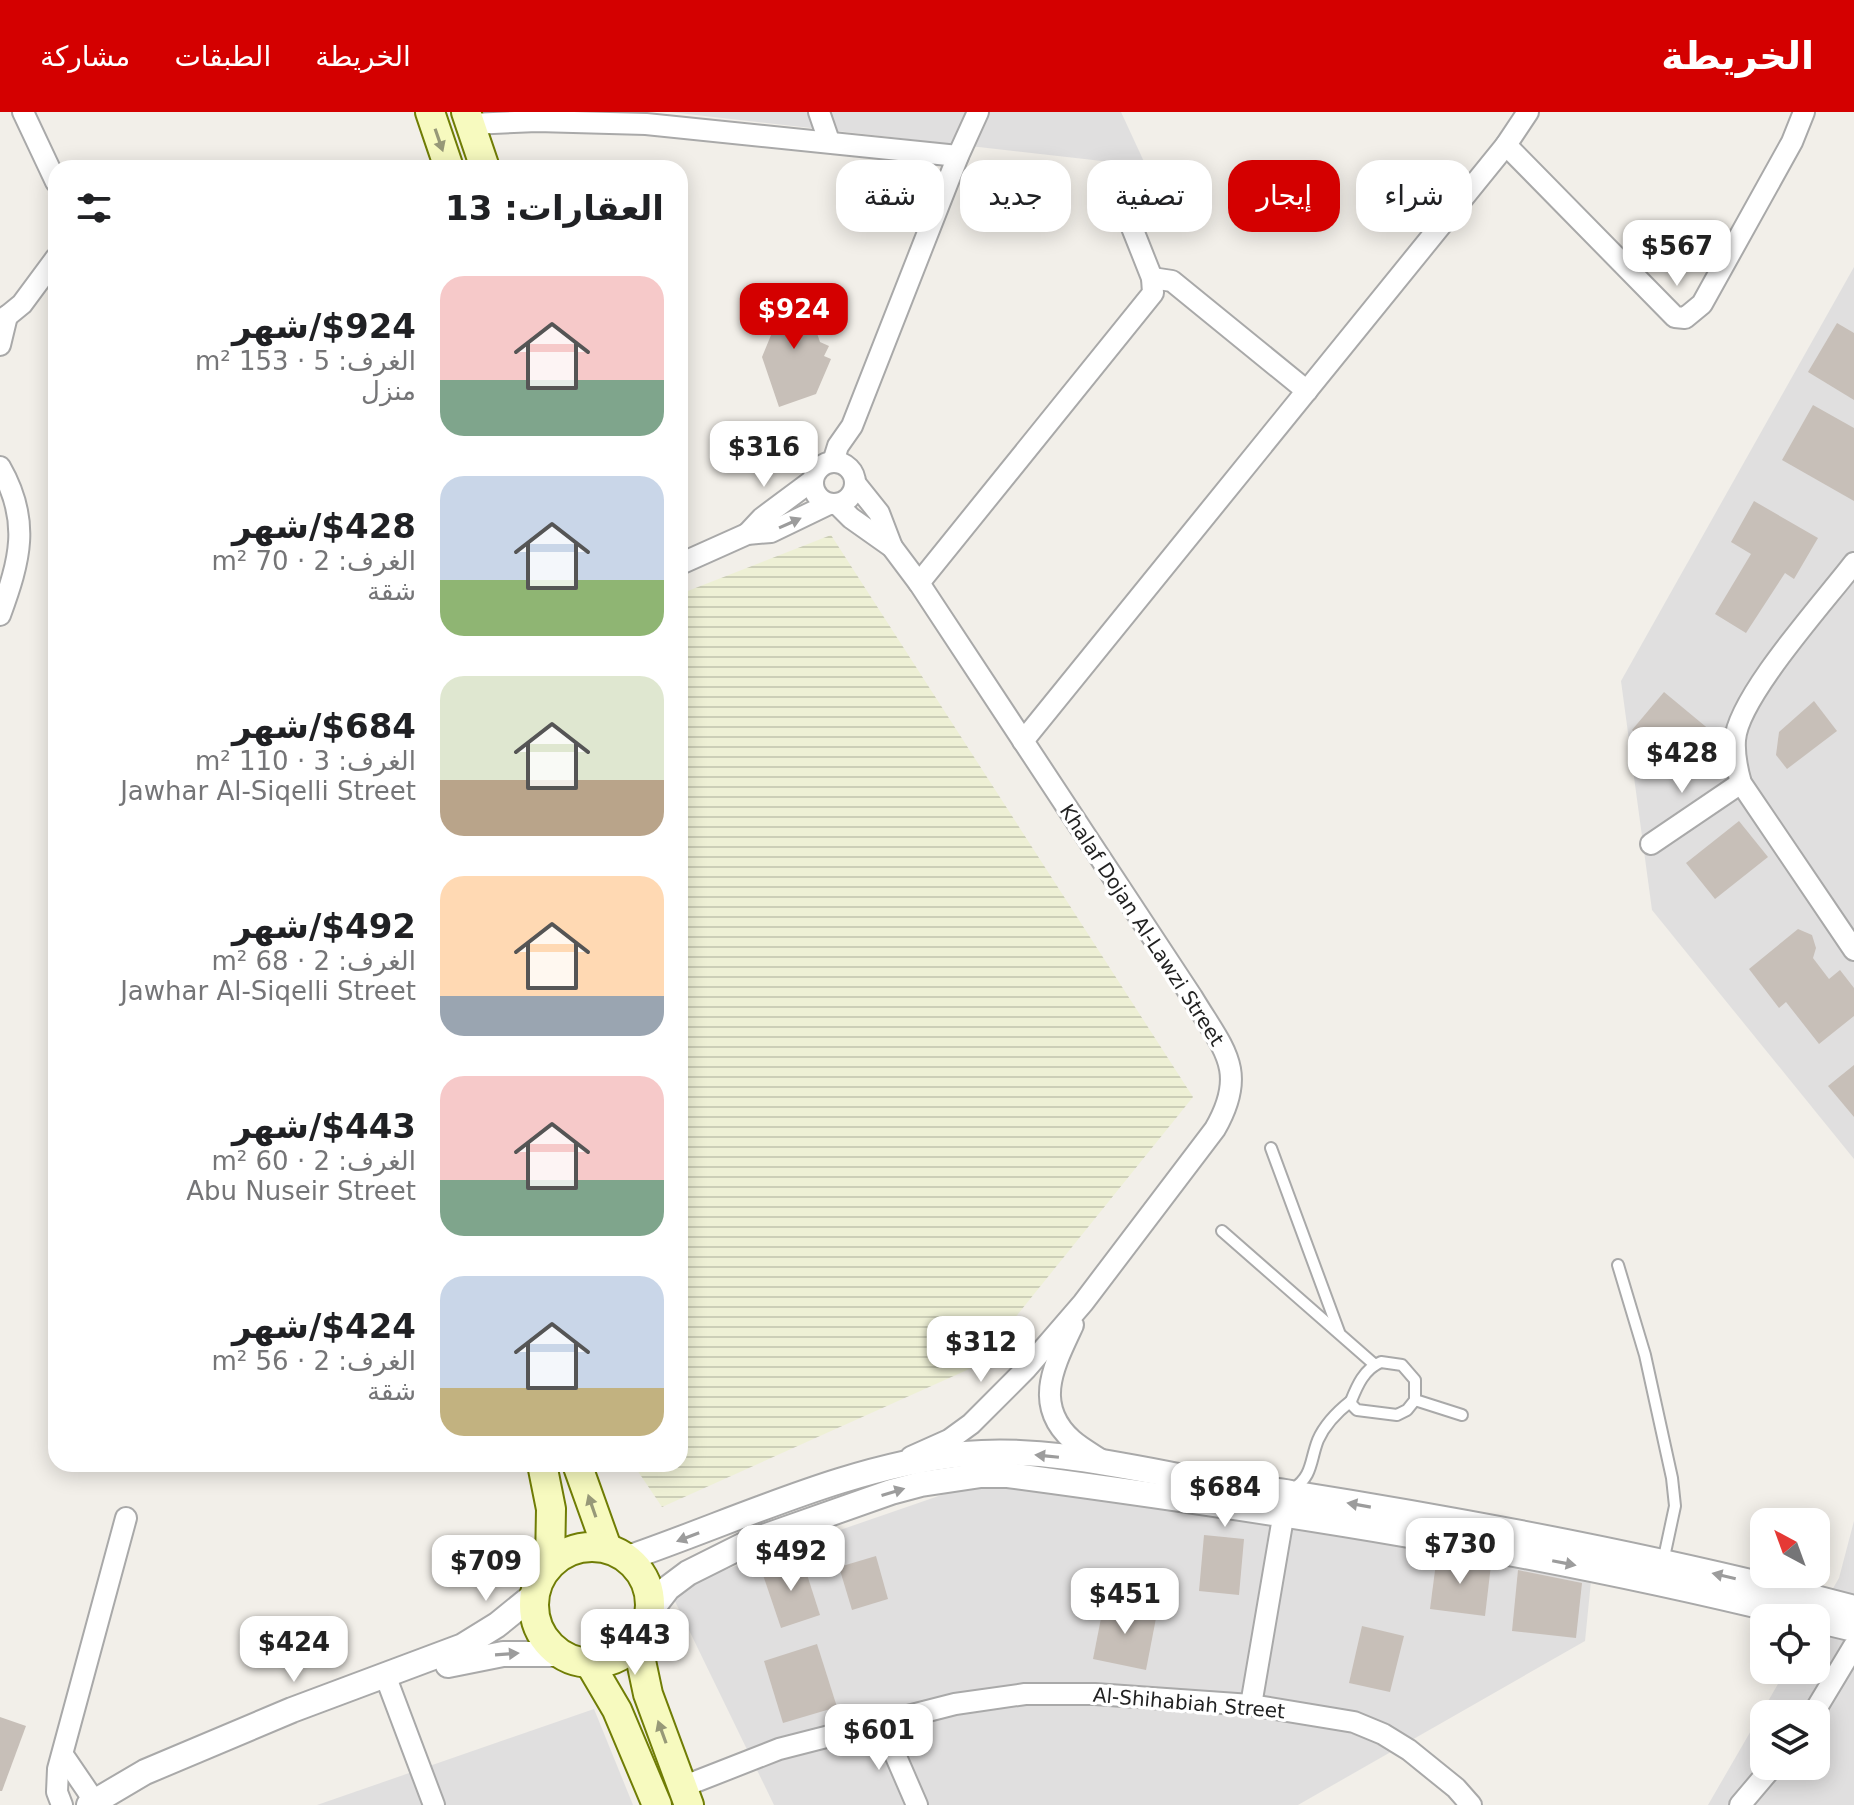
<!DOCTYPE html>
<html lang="ar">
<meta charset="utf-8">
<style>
body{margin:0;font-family:"DejaVu Sans",Cairo,sans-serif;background:#f6f6f6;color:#202124;direction:rtl;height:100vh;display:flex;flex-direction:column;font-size:30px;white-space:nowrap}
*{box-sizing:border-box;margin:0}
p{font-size:26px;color:#757577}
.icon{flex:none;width:44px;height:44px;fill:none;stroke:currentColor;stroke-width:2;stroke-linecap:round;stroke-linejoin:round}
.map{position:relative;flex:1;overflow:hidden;direction:ltr}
.details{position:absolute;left:48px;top:48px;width:640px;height:1312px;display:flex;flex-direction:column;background:#fff;border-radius:24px;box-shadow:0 4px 20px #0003;direction:rtl}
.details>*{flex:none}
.guide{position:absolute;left:712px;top:48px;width:760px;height:72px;direction:rtl;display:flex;gap:16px}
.needle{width:52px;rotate:319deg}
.controls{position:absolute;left:1750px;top:1396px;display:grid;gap:16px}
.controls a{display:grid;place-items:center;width:80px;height:80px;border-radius:16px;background:#fff;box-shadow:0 4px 20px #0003;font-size:40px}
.price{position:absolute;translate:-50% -68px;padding:0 18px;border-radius:16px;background:#fff;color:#222;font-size:26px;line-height:52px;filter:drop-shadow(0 2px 4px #0008)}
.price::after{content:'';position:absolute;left:50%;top:48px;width:24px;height:18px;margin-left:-12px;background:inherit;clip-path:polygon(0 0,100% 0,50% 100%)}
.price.active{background:#d40000;color:#fff}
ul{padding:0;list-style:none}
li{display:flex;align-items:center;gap:24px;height:200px;padding:0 24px}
li span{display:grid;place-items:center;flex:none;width:224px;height:160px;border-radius:24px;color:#555}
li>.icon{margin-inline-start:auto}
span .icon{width:96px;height:96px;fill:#fffc;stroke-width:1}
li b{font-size:34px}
h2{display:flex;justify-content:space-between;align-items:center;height:96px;padding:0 24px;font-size:34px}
.tag{padding:0 28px;border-radius:24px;background:#fff;box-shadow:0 4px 20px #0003;font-size:28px;line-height:72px}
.tag.active{background:#d40000;color:#fff}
header{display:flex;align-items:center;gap:48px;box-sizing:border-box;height:112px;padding:0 40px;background:#d40000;color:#fff}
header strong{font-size:38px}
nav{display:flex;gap:44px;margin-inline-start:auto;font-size:28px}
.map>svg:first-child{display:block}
.residential{fill:#e0dfdf;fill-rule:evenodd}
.farmland{fill:url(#farmland-rules)}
.building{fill:#c7bfb8}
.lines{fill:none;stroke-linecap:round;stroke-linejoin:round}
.service-casing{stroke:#a9a9a9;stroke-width:14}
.minor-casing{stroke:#a9a9a9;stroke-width:24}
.tertiary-casing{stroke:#a9a9a9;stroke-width:28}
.secondary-casing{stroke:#707d05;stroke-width:32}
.service{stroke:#fff;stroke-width:10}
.minor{stroke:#fff;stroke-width:20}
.tertiary{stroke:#fff;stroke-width:24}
.secondary{stroke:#f7fabf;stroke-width:28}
.oneway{fill:#979978}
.oneway2{fill:#9c9c9c}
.labels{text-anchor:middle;stroke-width:7;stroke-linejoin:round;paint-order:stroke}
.street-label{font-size:20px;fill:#222;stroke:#fff}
</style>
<header>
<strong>الخريطة</strong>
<nav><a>الخريطة</a><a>الطبقات</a><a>مشاركة</a></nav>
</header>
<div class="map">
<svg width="1854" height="1693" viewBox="0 0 1854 1693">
<defs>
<pattern id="farmland-rules" width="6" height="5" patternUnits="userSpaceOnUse" patternTransform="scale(2)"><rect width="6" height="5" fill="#eef0d5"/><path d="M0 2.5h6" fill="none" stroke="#ccceb7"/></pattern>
</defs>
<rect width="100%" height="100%" fill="#f2efe9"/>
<g class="residential">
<path d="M 670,0 L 1121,0 L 1146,54 Z"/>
<path d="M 1854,155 L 1854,1047 L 1652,798 L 1621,569 Z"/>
<path d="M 985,1368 L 1595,1429 L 1585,1529 L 1298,1693 L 774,1693 L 669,1477 Z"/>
<path d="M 1854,1409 L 1854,1693 L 1708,1693 L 1786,1558 L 1816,1558 L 1816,1506 L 1839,1466 ZM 1764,1602 L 1816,1602 L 1816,1654 L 1764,1654 Z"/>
<path d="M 594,1597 L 633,1693 L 317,1693 Z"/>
</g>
<path class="farmland" d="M 831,423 L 1193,985 L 976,1254 L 662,1395 L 633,1352 L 680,1352 L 680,482 Z"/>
<g class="building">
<path d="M 802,178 L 820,230 L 829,234 L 824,244 L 831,247 L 816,282 L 779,295 L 762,245 L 776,211 L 769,190 Z"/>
<path d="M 1837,211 L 1854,221 L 1854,288 L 1808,260 Z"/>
<path d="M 1813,293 L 1854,316 L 1854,389 L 1782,348 Z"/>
<path d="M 1754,389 L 1818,426 L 1794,467 L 1785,461 L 1746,521 L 1715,502 L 1751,442 L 1731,430 Z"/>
<path d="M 1664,580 L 1711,619 L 1678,657 L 1632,618 Z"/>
<path d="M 1814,589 L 1837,619 L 1787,657 L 1776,643 L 1779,620 Z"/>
<path d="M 1739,709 L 1768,745 L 1715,787 L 1686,751 Z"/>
<path d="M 1798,817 L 1812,823 L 1816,836 L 1813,846 L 1829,867 L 1840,858 L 1854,876 L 1854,904 L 1819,932 L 1786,890 L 1779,896 L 1749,857 Z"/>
<path d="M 1854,953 L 1854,1005 L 1828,974 Z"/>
<path d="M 1204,1423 L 1244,1427 L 1239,1483 L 1199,1479 Z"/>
<path d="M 1437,1443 L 1491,1453 L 1485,1504 L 1430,1497 Z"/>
<path d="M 876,1444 L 888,1487 L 852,1498 L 839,1455 Z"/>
<path d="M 802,1447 L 820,1503 L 781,1516 L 762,1460 Z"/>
<path d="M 1518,1458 L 1582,1471 L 1576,1526 L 1512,1519 Z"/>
<path d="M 1104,1491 L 1157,1501 L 1146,1558 L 1093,1547 Z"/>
<path d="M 1362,1514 L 1404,1524 L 1390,1580 L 1349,1571 Z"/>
<path d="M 817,1532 L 837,1595 L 783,1611 L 764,1549 Z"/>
<path d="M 0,1605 L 26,1614 L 2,1679 L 0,1679 Z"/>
</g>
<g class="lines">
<g class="service-casing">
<g id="service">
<path d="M 1271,1036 L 1339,1220"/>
<path d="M 1222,1119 L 1375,1253"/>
<path d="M 1618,1153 L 1645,1243 L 1672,1366 L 1675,1394 L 1663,1450"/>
<path d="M 1381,1250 L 1402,1253 L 1415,1268 L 1415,1288 L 1407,1298 L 1397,1303 L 1357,1298 L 1352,1293 L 1351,1289 C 1357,1274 1364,1257 1381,1250 Z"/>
<path d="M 1415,1288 L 1462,1303"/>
<path d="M 1293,1377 C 1313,1364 1310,1348 1318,1328 C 1325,1312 1337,1300 1351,1289"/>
</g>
</g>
<g class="minor-casing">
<g id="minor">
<path d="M 23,0 L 56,70"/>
<path d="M 819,0 L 829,29"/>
<path d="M 471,12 L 537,9 L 646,12 L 958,44"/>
<path d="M 1506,33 L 1675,205 L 1685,206 L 1702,192 L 1792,30 L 1804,0"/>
<path d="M 1152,166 L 1172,169 L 1307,279"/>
<path d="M 0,210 L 22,192 L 56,146"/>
<path d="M 0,233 L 7,204"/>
<path d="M 833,350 L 838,334 L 852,314 L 958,44 L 978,0"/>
<circle cx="834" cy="371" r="21"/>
<path d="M 0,355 C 31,409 20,448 0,503"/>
<path d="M 855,371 L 879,401 L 892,435"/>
<path d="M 837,392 L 851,406 L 892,435 L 919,471 L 1192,885 C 1223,937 1249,958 1215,1017 L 1083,1191 L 1026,1257 L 971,1312 L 949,1328 L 911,1345"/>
<path d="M 747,422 L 762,406 L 813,368"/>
<path d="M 1854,451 C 1825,489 1738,585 1735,628 C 1734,643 1737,657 1741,671 L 1854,838"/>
<path d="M 680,452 L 747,422 L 771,420 L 829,392"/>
<path d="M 919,471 L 1153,181 L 1152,166 L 1125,98"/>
<path d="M 1023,629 L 1506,33 L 1528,0"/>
<path d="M 1651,732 L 1741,671"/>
<path d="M 1073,1213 C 1055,1252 1032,1292 1072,1328 C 1081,1336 1092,1342 1103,1349"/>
<path d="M 385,1563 L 434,1693"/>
<path d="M 1251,1593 L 1286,1388"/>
<path d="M 1813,1602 L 1854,1534"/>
<path d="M 881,1610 L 917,1693"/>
<path d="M 63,1643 L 97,1693"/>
<path d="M 682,1675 L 779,1637 L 955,1592 L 1025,1582 L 1095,1582 L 1251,1593 L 1354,1610 L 1383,1622 L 1409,1638 L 1456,1676 L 1471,1693"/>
<path d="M 62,1693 L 57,1680 L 58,1657 L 126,1406"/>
<path d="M 1740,1693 L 1773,1654"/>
</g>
</g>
<g class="tertiary-casing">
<g id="tertiary">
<path d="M 628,1446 C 736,1409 850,1353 965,1342 C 1053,1334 1142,1359 1228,1373 C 1249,1376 1270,1377 1291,1381 C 1480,1411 1669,1447 1854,1496"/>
<path d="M 651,1498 L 668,1476 L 688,1461 L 752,1429 L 891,1380 L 921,1372 L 981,1363 L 1008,1363 C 1277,1399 1545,1440 1808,1506"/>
<path d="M 1816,1508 L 1854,1517"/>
<path d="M 448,1553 L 503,1542 L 560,1542"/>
<path d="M 89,1693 L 145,1660 L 292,1598 L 463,1534 L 497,1513 L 534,1483"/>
</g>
</g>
<g class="secondary-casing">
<g id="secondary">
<path d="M 430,0 L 449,56"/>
<path d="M 466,0 L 485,56"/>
<path d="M 542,1352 L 551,1397 L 550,1452"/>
<path d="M 577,1352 L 607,1436"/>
<circle cx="592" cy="1493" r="58"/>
<path d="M 637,1530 L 648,1582 L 689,1693"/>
<path d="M 590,1552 L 617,1598 L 657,1693"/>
</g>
</g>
<use href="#service" class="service"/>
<use href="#minor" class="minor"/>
<use href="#tertiary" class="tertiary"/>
<use href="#secondary" class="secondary"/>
</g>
<defs><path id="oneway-solid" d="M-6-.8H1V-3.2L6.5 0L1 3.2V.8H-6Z" transform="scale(2)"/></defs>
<g class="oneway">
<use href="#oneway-solid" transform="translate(439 28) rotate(71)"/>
<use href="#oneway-solid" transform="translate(592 1394) rotate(-109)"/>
<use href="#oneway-solid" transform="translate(662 1620) rotate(-110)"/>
</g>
<g class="oneway2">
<use href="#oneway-solid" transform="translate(790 411) rotate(-24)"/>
<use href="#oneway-solid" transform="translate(1047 1344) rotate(-174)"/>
<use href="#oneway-solid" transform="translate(893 1380) rotate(-17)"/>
<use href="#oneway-solid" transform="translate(1359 1393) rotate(-170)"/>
<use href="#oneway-solid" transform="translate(688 1425) rotate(159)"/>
<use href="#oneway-solid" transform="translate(1564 1451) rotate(11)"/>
<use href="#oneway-solid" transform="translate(1724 1464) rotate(-167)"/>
<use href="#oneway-solid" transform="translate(507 1542) rotate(-4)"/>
</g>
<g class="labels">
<g class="street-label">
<text transform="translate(1142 813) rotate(57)" y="7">Khalaf Dojan Al-Lawzi Street</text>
<text transform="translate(1189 1591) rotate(5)" y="7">Al-Shihabiah Street</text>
</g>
</g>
</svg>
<div class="controls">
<a><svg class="needle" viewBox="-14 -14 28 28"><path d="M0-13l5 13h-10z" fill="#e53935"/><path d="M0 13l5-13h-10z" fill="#757577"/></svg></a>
<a><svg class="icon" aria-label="locate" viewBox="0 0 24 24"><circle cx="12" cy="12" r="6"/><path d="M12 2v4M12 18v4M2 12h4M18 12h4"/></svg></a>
<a><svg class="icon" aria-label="layers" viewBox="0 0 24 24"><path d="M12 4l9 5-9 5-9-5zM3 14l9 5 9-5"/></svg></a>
</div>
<b class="price" style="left:1677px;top:176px">$567</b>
<b class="price active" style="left:794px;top:239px">$924</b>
<b class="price" style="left:764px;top:377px">$316</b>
<b class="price" style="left:1682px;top:683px">$428</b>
<b class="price" style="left:981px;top:1272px">$312</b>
<b class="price" style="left:1225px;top:1417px">$684</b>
<b class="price" style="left:1460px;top:1474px">$730</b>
<b class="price" style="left:791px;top:1481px">$492</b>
<b class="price" style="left:486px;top:1491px">$709</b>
<b class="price" style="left:1125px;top:1524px">$451</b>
<b class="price" style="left:635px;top:1565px">$443</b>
<b class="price" style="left:294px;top:1572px">$424</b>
<b class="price" style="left:879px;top:1660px">$601</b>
<div class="guide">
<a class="tag">شراء</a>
<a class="tag active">إيجار</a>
<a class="tag">تصفية</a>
<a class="tag">جديد</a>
<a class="tag">شقة</a>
</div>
<section class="details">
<h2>العقارات: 13<svg class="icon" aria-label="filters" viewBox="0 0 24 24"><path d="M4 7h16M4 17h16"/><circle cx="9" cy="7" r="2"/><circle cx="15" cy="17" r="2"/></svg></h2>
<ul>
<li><span style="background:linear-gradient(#f6c9c9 65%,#7fa58c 0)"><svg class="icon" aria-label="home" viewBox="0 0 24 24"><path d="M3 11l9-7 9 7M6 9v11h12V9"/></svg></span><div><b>$924/شهر</b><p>الغرف: 5 · 153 m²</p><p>منزل</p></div></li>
<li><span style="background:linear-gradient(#c9d6e8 65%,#8fb573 0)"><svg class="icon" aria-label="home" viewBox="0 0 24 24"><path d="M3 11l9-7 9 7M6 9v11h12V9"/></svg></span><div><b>$428/شهر</b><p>الغرف: 2 · 70 m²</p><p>شقة</p></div></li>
<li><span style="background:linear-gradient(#dfe7d0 65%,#b9a48a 0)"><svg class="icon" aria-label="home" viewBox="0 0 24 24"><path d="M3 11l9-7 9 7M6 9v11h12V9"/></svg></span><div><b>$684/شهر</b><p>الغرف: 3 · 110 m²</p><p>Jawhar Al-Siqelli Street</p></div></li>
<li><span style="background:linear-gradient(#ffd9b3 75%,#9aa5b1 0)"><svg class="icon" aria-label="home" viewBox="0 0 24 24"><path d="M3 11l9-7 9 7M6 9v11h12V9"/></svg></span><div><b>$492/شهر</b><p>الغرف: 2 · 68 m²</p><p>Jawhar Al-Siqelli Street</p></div></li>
<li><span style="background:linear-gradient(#f6c9c9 65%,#7fa58c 0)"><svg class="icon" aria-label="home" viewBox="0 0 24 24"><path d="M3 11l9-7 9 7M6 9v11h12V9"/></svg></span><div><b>$443/شهر</b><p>الغرف: 2 · 60 m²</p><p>Abu Nuseir Street</p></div></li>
<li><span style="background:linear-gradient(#c9d6e8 70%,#c2b280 0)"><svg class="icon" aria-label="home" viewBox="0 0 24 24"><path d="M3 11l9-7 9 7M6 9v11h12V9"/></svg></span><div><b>$424/شهر</b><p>الغرف: 2 · 56 m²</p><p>شقة</p></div></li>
</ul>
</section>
</div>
